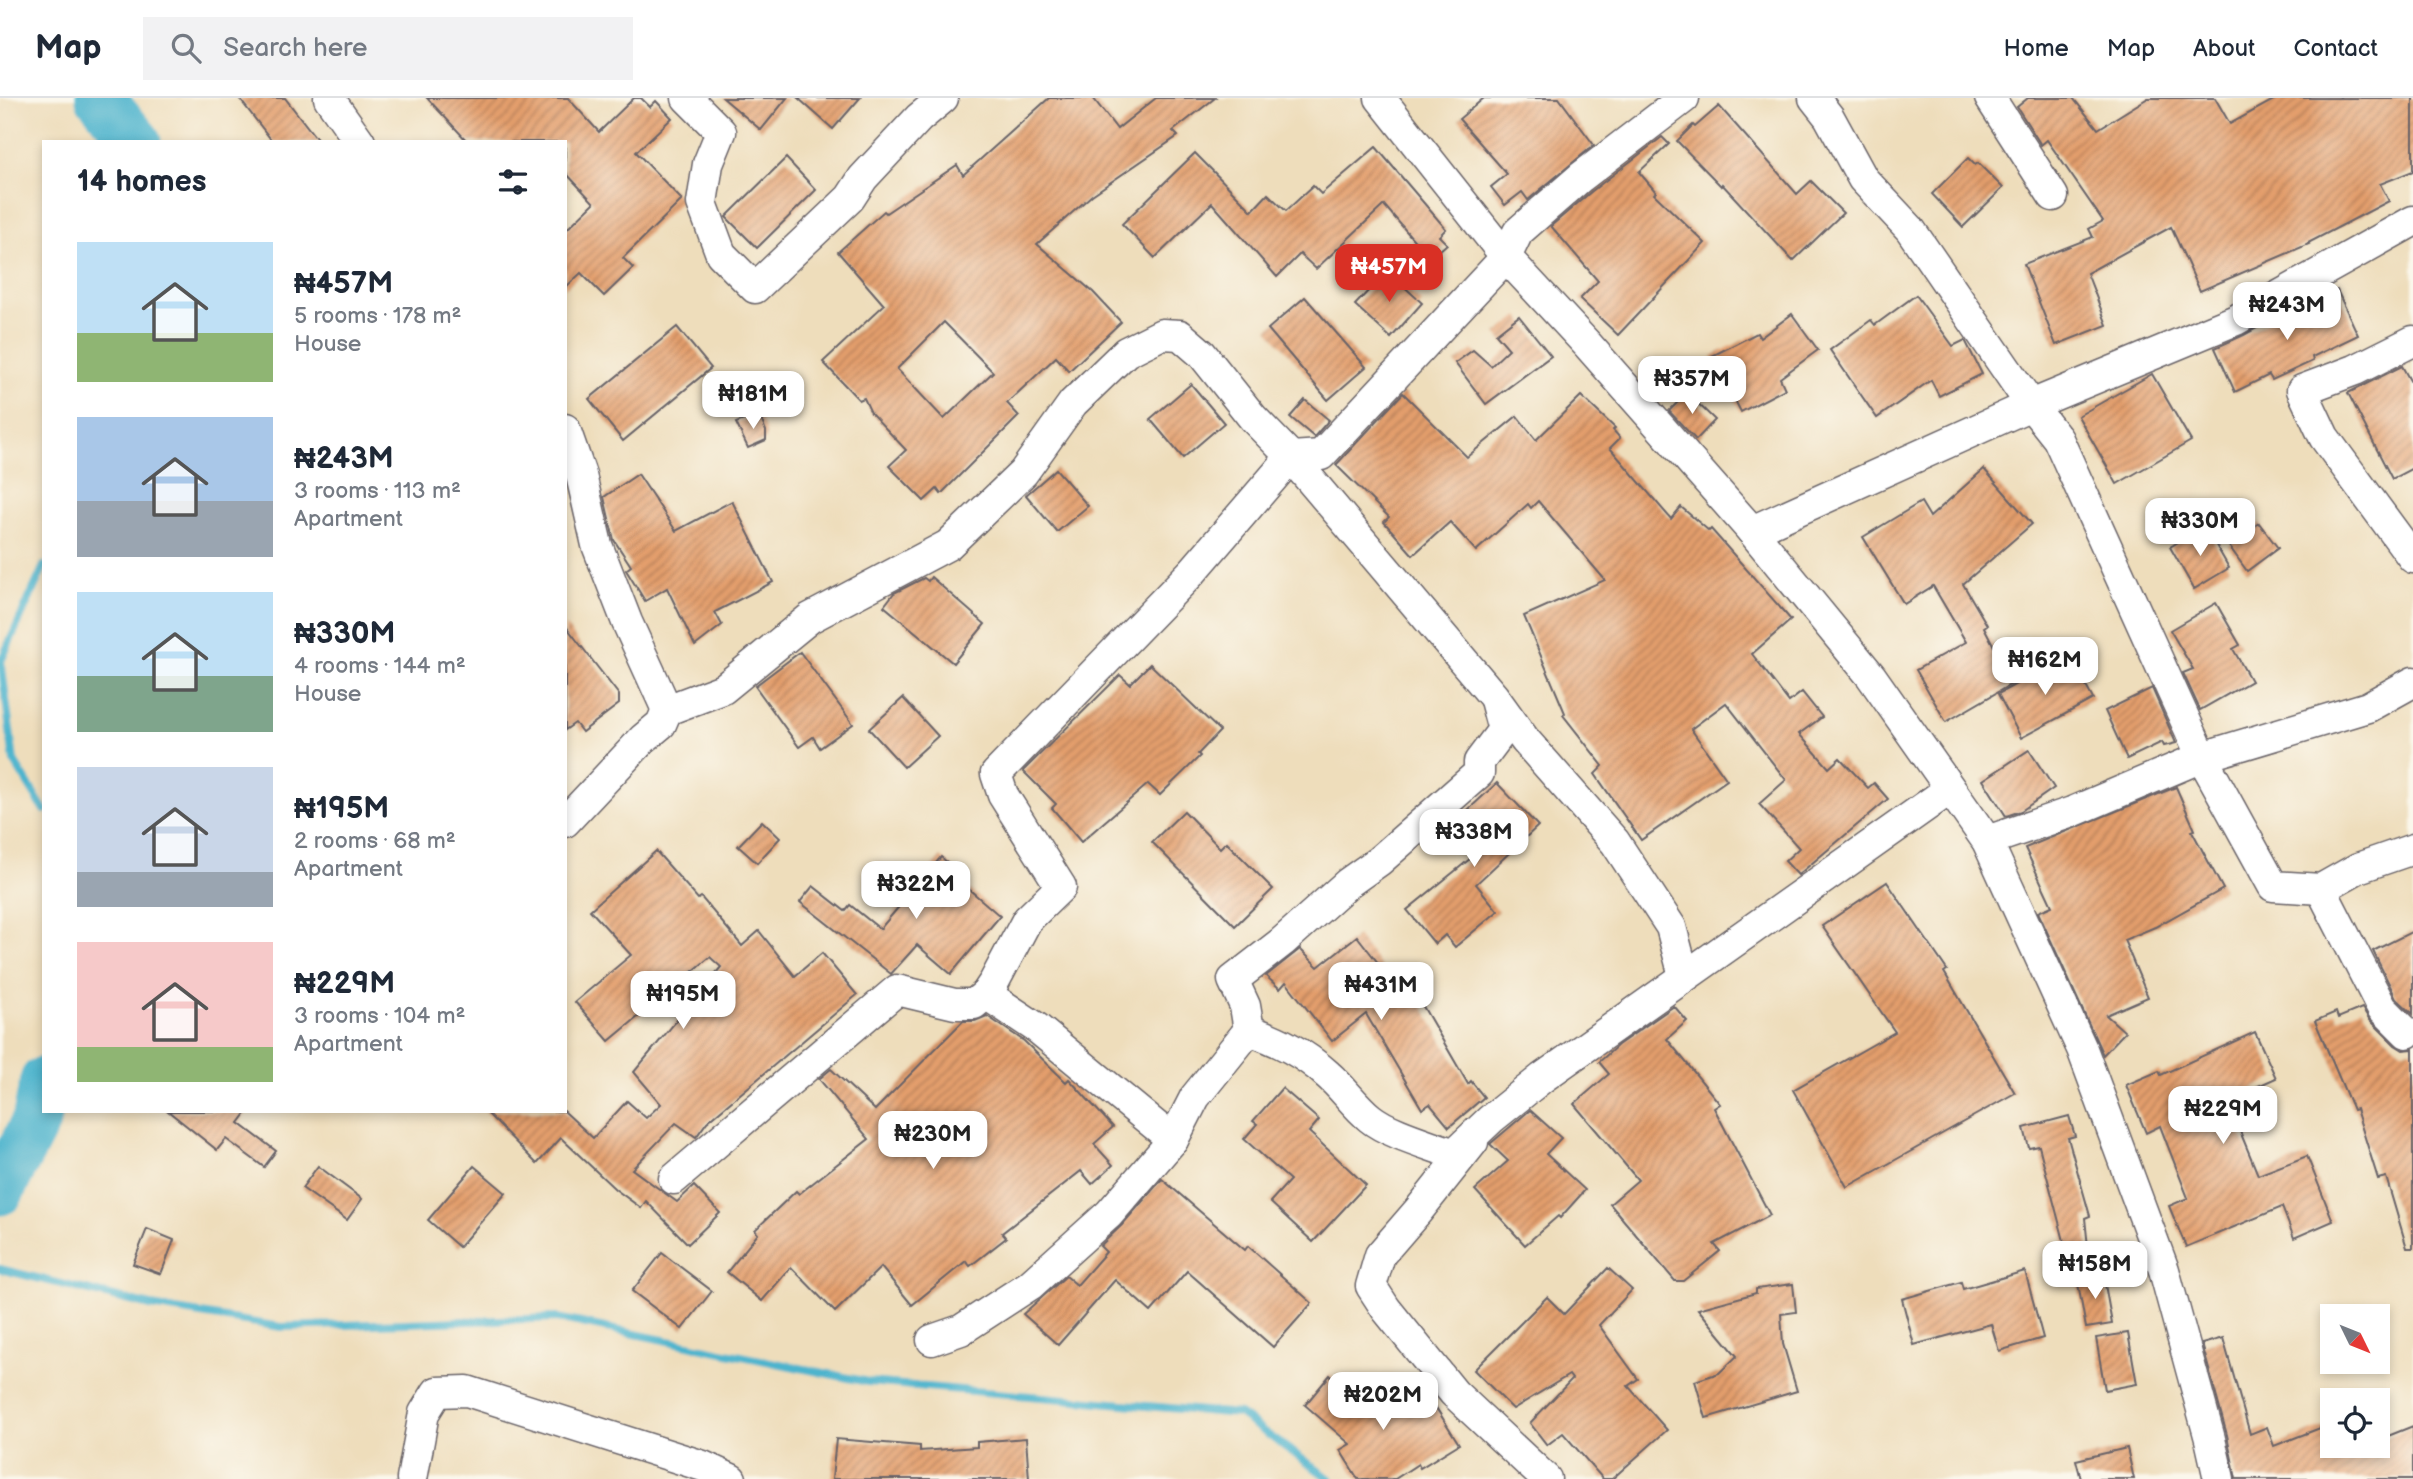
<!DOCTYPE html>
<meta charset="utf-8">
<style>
body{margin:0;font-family:"Balsamiq Sans",sans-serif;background:#f2f2f3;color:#1f2937;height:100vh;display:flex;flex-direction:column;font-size:26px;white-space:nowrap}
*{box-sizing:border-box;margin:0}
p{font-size:23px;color:#747a83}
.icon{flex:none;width:38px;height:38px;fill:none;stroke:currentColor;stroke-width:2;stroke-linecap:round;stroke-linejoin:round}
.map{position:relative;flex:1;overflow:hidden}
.details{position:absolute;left:42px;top:42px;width:525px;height:973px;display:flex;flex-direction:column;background:#fff;border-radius:0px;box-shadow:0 4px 10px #0003}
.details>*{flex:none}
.needle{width:46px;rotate:133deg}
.fabs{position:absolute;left:2320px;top:1206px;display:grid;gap:14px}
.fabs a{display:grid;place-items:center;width:70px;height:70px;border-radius:0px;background:#fff;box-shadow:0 4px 10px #0003;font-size:35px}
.price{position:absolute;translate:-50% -60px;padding:0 16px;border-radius:14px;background:#fff;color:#222;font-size:23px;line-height:46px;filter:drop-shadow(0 2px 4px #0008)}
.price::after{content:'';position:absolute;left:50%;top:42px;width:21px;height:16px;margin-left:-10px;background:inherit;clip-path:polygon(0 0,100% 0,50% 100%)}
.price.selected{background:#d93025;color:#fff}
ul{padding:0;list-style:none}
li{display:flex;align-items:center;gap:21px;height:175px;padding:0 35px}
li span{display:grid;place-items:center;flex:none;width:196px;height:140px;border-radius:0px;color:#555}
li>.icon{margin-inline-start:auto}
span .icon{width:84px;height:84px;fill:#fffc;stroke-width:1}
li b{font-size:30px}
h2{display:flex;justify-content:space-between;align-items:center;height:84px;padding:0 35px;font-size:30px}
header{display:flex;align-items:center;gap:42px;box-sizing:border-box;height:98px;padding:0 35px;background:#fff;border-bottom:2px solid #e0e1e3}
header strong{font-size:33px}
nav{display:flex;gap:38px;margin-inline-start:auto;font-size:24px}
.search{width:490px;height:63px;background:#f2f2f3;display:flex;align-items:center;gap:18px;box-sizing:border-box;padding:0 24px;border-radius:0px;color:#747a83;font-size:26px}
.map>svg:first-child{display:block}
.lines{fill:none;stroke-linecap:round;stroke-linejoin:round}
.stream{stroke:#4eb4cd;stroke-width:8}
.river{stroke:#4eb4cd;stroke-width:49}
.building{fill:url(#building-hatch);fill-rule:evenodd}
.minor-casing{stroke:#696368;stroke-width:33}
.minor{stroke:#fff;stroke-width:30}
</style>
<header>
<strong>Map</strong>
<div class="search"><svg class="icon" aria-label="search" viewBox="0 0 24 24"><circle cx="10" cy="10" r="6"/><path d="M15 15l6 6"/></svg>Search here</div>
<nav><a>Home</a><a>Map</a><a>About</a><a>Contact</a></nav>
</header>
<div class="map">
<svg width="2413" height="1381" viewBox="0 0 2413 1381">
<defs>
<pattern id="building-hatch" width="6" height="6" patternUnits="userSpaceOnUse" patternTransform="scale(1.75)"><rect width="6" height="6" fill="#e39e6c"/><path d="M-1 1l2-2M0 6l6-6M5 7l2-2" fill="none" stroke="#b8805a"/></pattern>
</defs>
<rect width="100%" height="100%" fill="#fbf7ec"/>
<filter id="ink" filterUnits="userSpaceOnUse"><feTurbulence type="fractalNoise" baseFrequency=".0143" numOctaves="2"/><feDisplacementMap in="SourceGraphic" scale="14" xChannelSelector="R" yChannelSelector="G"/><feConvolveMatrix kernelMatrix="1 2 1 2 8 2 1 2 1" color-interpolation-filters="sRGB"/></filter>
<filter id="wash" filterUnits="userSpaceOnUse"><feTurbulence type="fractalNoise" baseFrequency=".00686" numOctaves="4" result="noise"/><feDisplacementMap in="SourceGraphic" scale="28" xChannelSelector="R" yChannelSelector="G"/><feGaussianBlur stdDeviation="1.57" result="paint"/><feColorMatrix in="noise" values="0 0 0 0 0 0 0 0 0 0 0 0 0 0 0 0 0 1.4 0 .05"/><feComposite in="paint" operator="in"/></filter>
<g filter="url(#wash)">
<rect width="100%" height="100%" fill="#edb"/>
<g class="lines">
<g class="stream">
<path d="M 44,468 L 1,563 L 14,663 L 44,712"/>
<path d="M 0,1171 L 151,1208 L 281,1229 L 557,1220 L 868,1284 L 1239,1316 L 1330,1381"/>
</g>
<g class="river">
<path d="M 100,0 L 137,44"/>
<path d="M 0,1093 L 36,1023 L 44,983"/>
</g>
</g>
<g id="blocks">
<g class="building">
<path d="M 239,0 L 285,0 L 319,44 L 273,44 Z"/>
<path d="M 427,0 L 568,0 L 599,34 L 634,0 L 641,0 L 650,9 L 656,3 L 672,20 L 636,54 L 682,102 L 623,160 L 633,170 L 604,198 L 581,175 L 565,190 L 565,133 L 594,105 L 565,74 L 565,44 L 468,44 Z"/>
<path d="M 723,0 L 787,0 L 761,32 Z"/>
<path d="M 798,0 L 860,0 L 833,31 Z"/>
<path d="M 1049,0 L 1093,0 L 1117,31 L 1156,0 L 1215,0 L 1173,33 L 1178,38 L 1092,97 L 1037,146 L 1093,194 L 1121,224 L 1069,273 L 1056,259 L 1007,305 L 1019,318 L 941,396 L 937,391 L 924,403 L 889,368 L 906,352 L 871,315 L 864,300 L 859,302 L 823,264 L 884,207 L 838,154 L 884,113 L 886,115 L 957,67 L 963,77 ZM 944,224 L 993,274 L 944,321 L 897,271 Z"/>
<path d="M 1484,0 L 1559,0 L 1594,47 L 1528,102 L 1522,94 L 1505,107 L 1491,89 L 1507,76 L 1459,21 Z"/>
<path d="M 2028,0 L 2073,0 L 2098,31 L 2148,0 L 2215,0 L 2230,26 L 2277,0 L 2413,0 L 2413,73 L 2380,86 L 2389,103 L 2308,145 L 2309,146 L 2200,193 L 2171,129 L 2087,175 L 2107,227 L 2056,247 L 2024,166 L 2093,139 L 2089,131 L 2103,123 L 2047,42 L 2041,47 L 2017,9 Z"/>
<path d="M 1719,8 L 1797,96 L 1811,83 L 1843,115 L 1793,163 L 1722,86 L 1721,88 L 1677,43 L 1693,27 L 1695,29 Z"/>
<path d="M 1662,39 L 1669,46 L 1639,74 L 1656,94 L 1654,96 L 1705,145 L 1618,237 L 1580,201 L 1598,183 L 1551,128 L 1592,93 Z"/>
<path d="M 1376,49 L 1446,131 L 1439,138 L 1447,146 L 1430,161 L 1384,107 L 1316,171 L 1300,156 L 1277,179 L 1212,105 L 1155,160 L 1122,126 L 1195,55 L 1252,113 L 1268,96 L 1286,113 L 1313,88 L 1321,96 Z"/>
<path d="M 786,60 L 816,92 L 757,150 L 726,119 Z"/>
<path d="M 1968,60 L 1975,67 L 1978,65 L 2003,90 L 1963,129 L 1932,96 Z"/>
<path d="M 1387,173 L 1422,205 L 1391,240 L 1355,207 Z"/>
<path d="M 2337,192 L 2358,237 L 2312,259 L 2313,263 L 2272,282 L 2269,277 L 2235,294 L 2215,250 L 2244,237 L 2304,204 L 2306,207 Z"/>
<path d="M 1916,197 L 1953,248 L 1965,242 L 1982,276 L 1939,298 L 1931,282 L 1877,320 L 1830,252 L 1871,222 L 1875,227 Z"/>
<path d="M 1305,199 L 1366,269 L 1328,302 L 1268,231 Z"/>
<path d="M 1792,216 L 1818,252 L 1780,280 L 1785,291 L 1741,314 L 1712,258 L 1757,235 L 1760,240 Z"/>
<path d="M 1519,218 L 1551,258 L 1486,306 L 1455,265 L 1473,252 L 1491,268 L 1509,251 L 1496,236 Z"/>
<path d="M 677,229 L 711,270 L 623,343 L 589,301 Z"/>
<path d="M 2402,268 L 2413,288 L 2413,370 L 2392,381 L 2348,295 Z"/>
<path d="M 2152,276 L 2191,343 L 2117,386 L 2078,318 Z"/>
<path d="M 1191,286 L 1224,325 L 1183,360 L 1150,321 Z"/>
<path d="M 1403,295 L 1467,359 L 1517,318 L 1536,342 L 1581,298 L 1615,330 L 1613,332 L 1620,340 L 1610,350 L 1671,421 L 1681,409 L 1709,433 L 1711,431 L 1791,522 L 1752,556 L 1789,604 L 1802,594 L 1822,619 L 1799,636 L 1829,670 L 1840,660 L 1868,690 L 1874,685 L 1888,701 L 1798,777 L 1785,763 L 1799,750 L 1759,706 L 1786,682 L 1726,605 L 1691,631 L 1727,682 L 1641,742 L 1595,676 L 1603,668 L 1563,617 L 1565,615 L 1524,518 L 1605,482 L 1538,403 L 1531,410 L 1528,406 L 1476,453 L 1450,424 L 1413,457 L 1384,424 L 1389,419 L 1336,367 Z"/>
<path d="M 1687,295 L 1715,322 L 1696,342 L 1669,313 Z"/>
<path d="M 1305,302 L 1329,322 L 1314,339 L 1290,319 Z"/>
<path d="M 759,316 L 766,333 L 766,342 L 748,350 L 736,325 Z"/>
<path d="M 1056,371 L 1088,408 L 1057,434 L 1026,397 Z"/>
<path d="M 1984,371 L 2032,426 L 1963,486 L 1987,527 L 1984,529 L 2013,585 L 1946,624 L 1916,572 L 1966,544 L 1933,488 L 1904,506 L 1863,439 L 1921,404 L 1930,419 Z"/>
<path d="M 638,376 L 676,433 L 732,403 L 773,484 L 715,514 L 722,527 L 695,548 L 667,490 L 645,503 L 626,472 L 631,468 L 614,442 L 604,399 Z"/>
<path d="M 2259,425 L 2278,450 L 2247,473 L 2229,448 Z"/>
<path d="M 2205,428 L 2229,470 L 2194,491 L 2170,449 Z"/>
<path d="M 931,479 L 985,526 L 953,565 L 884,508 L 894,495 L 924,480 L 928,483 Z"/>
<path d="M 2216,505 L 2240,547 L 2233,551 L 2251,583 L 2200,612 L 2183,575 L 2193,571 L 2170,532 Z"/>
<path d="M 565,527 L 619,597 L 619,606 L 582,634 L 575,625 L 565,632 Z"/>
<path d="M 800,554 L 853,626 L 820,650 L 813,639 L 799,649 L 755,588 Z"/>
<path d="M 2069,557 L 2093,601 L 2021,640 L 1998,596 Z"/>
<path d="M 1150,566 L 1220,633 L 1198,656 L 1200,658 L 1160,697 L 1148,686 L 1081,744 L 1052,710 L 1056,706 L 1023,673 L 1120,577 L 1130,586 Z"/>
<path d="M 2152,590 L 2176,645 L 2164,648 L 2162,644 L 2127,661 L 2105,613 Z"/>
<path d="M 903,600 L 938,638 L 904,669 L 869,631 Z"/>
<path d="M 2029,652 L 2054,690 L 2021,713 L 2006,718 L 1983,682 Z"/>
<path d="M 1497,685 L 1538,728 L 1476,786 L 1498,813 L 1455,849 L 1445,837 L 1435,846 L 1407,812 L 1481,752 L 1455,724 Z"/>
<path d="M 2176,689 L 2195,732 L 2192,733 L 2223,791 L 2155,829 L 2124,842 L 2148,899 L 2106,917 L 2125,934 L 2103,957 L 2038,814 L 2052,808 L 2025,750 Z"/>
<path d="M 1184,713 L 1220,750 L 1226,744 L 1273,791 L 1235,828 L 1152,744 Z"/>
<path d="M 762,723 L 780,740 L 757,765 L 738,748 Z"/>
<path d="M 656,753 L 698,801 L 701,799 L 742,848 L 759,833 L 795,878 L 822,855 L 857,897 L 707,1024 L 696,1039 L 676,1025 L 632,1071 L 677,1104 L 694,1088 L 720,1115 L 688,1146 L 646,1103 L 641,1110 L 615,1091 L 561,1040 L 537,1066 L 485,1013 L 564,1013 L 593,1040 L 627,1003 L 646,1020 L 661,1006 L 634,974 L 721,869 L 710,859 L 609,943 L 575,904 L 631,857 L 590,812 Z"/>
<path d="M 941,759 L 967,781 L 963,786 L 1000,818 L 951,876 L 917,847 L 891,876 L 800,804 L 813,788 L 845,813 L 850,807 L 880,831 Z"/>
<path d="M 1887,784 L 1947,872 L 1944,874 L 2015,995 L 1847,1089 L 1793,992 L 1895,934 L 1822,828 Z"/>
<path d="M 2413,833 L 2413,916 L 2396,900 L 2373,853 Z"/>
<path d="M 1357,838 L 1408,903 L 1417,898 L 1468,986 L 1471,983 L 1484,999 L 1449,1029 L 1430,1006 L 1422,1011 L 1366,916 L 1332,943 L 1286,884 L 1280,891 L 1266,878 L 1300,851 L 1318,869 Z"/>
<path d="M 1674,908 L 1687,923 L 1667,941 L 1720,1006 L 1714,1010 L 1770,1117 L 1714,1146 L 1720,1153 L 1683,1183 L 1675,1183 L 1610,1106 L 1638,1082 L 1574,1006 L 1609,976 L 1599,964 L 1618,947 Z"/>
<path d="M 2362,910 L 2370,922 L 2395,947 L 2403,952 L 2413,951 L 2413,1150 L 2407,1150 L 2386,1079 L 2378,1081 L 2356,1011 L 2353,1012 L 2315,923 L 2336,914 L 2338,920 Z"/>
<path d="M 987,918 L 1024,943 L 1066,984 L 1069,981 L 1113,1029 L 1094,1046 L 1113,1067 L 1092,1086 L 1081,1073 L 1002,1135 L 1006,1140 L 970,1168 L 966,1163 L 912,1207 L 881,1169 L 835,1214 L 791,1169 L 762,1203 L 727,1174 L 758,1136 L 755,1132 L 796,1093 L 799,1096 L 869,1041 L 819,981 L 831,971 L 875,1012 L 963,923 L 975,923 Z"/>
<path d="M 2255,934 L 2276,980 L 2227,1002 L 2258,1077 L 2307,1058 L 2333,1123 L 2294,1140 L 2282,1109 L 2186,1149 L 2169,1108 L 2188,1100 L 2160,1028 L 2146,1035 L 2126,987 L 2159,973 L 2161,977 Z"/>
<path d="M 1282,990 L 1319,1022 L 1309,1034 L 1366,1087 L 1313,1144 L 1270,1104 L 1290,1082 L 1244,1041 L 1257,1026 L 1253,1023 Z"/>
<path d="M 1530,1012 L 1561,1040 L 1546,1056 L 1585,1092 L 1560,1120 L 1558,1118 L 1525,1147 L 1475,1092 L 1508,1063 L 1490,1046 Z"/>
<path d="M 168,1013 L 248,1013 L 239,1025 L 276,1053 L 264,1069 L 226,1041 L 217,1052 Z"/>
<path d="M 2069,1018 L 2075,1038 L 2068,1040 L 2090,1118 L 2085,1120 L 2089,1159 L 2069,1162 L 2039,1048 L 2029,1050 L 2024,1030 Z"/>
<path d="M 318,1068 L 362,1101 L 347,1122 L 302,1090 Z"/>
<path d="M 474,1068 L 506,1095 L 459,1149 L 428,1122 Z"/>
<path d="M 1162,1081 L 1245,1152 L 1248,1148 L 1312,1205 L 1273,1249 L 1187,1173 L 1151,1214 L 1115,1182 L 1058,1247 L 1023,1216 L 1066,1178 L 1077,1187 L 1106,1154 L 1100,1148 L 1122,1127 Z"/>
<path d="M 147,1131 L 174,1142 L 161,1176 L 133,1166 Z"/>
<path d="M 662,1155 L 712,1193 L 682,1231 L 632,1193 Z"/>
<path d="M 1608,1170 L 1632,1192 L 1599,1227 L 1638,1281 L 1628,1288 L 1667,1332 L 1612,1381 L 1603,1381 L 1563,1335 L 1547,1347 L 1530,1325 L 1572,1281 L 1569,1277 L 1513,1311 L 1474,1272 L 1547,1199 L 1564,1216 Z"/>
<path d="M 2025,1173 L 2043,1240 L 1999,1253 L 1991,1226 L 1914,1247 L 1902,1201 L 1961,1184 L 1963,1191 Z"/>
<path d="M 2103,1175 L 2112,1226 L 2086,1230 L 2077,1180 Z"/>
<path d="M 1793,1186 L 1796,1214 L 1781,1216 L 1783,1246 L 1797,1293 L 1706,1320 L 1695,1283 L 1719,1275 L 1737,1258 L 1698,1211 L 1756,1195 L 1756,1191 Z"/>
<path d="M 2128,1235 L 2137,1286 L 2105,1292 L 2096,1240 Z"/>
<path d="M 2223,1240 L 2250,1336 L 2267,1329 L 2274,1348 L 2333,1325 L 2333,1348 L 2378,1348 L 2378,1342 L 2413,1328 L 2413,1381 L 2236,1381 L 2227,1337 L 2202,1246 Z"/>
<path d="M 1330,1277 L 1382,1322 L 1426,1294 L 1459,1346 L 1420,1370 L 1418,1366 L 1395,1381 L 1358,1381 L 1340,1352 L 1350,1346 L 1305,1307 Z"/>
<path d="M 1026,1340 L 1029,1381 L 832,1381 L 836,1341 L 920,1348 L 920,1353 L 977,1349 L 977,1344 Z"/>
<path d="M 2127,1350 L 2134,1381 L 2081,1381 L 2076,1362 Z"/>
</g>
</g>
</g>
<g filter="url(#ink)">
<use href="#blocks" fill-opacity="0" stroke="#696368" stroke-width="2"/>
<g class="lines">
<g class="minor-casing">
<g id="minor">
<path d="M 329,0 L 360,44"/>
<path d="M 687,0 L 721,34 L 708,66 L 702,105 L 721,156 L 755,190 L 850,100 L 863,80 L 919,20 L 943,0"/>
<path d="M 1380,0 L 1506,159 L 1587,246 L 1752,433 L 1871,578 L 1987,743 L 2082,951 L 2164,1172 L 2210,1341 L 2219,1381"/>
<path d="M 1814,0 L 1829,19 L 1863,81 L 1910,131 L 2031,307 L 2058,341 L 2202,659 L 2273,788 L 2321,791 L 2358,770 L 2413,751"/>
<path d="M 1990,0 L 2053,98"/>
<path d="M 2413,243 L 2355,272 L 2302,292 L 2324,339 L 2413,460"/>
<path d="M 565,331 L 581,377 L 597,447 L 627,524 L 667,612"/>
<path d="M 1752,433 L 2031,307 L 2236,222 L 2413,123"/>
<path d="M 565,724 L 643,641 L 661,626 L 667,612 L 723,591 L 810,520 L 948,447 L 1023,375 L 1073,305 L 1126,254 L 1162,236 L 1180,237 L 1202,256 L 1253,320 L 1291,359 L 1494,599 L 1525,642 L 1615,744 L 1671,829 L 1684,878"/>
<path d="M 1987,743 L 2072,714 L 2202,659 L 2368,609 L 2413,584"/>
<path d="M 2321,791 L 2382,910 L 2407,935"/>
<path d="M 986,896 L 1037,930 L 1173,1042"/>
<path d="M 1249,932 L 1245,908 L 1233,882 L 1282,844 L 1348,785 L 1379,763 L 1479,675 L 1479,664 L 1503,632 L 1495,602"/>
<path d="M 1473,1044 L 1418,1113 L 1380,1157 L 1371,1188 L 1386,1211 L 1454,1295 L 1546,1381"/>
<path d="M 674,1081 L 897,892 L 955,906 L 974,906 L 986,896 L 994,884 L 1027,822 L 1061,789 L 1003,697 L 996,676 L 1192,474 L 1291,359 L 1321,357 L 1506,159 L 1518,134 L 1581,79 L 1684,0"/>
<path d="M 932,1242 L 961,1232 L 1030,1187 L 1109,1116 L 1173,1042 L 1195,999 L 1249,932 C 1279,943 1304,955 1328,977 C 1343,990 1354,1007 1370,1020 C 1388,1035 1431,1047 1454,1056 L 1491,1021 L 1542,980 L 1950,691"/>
<path d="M 412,1381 L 424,1315 L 437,1294 L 467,1293 L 703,1368 L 731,1381"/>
</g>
</g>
<use href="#minor" class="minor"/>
</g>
</g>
</svg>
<div class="fabs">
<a><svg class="needle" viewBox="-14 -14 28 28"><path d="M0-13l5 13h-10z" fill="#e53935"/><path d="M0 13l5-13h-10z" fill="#747a83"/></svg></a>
<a><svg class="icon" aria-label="locate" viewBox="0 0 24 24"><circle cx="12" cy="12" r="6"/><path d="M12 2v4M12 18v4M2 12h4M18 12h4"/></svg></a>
</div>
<b class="price selected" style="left:1389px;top:206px">₦457M</b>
<b class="price" style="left:2287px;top:244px">₦243M</b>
<b class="price" style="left:1692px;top:318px">₦357M</b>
<b class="price" style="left:753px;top:333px">₦181M</b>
<b class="price" style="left:2200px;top:460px">₦330M</b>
<b class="price" style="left:2045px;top:599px">₦162M</b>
<b class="price" style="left:1474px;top:771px">₦338M</b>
<b class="price" style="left:916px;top:823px">₦322M</b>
<b class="price" style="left:1381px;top:924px">₦431M</b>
<b class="price" style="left:683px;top:933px">₦195M</b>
<b class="price" style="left:2223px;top:1048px">₦229M</b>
<b class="price" style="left:933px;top:1073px">₦230M</b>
<b class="price" style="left:2095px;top:1203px">₦158M</b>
<b class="price" style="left:1383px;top:1334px">₦202M</b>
<section class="details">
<h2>14 homes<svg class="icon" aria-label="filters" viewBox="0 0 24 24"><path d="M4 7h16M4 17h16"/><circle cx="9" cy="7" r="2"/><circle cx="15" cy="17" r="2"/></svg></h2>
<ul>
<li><span style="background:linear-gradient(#bfe0f5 65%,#8fb573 0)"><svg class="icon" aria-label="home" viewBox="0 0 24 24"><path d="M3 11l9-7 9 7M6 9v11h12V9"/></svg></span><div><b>₦457M</b><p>5 rooms · 178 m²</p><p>House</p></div></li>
<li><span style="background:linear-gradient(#a9c7e8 60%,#9aa5b1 0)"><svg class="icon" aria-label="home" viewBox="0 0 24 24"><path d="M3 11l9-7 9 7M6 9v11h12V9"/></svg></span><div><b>₦243M</b><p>3 rooms · 113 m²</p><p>Apartment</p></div></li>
<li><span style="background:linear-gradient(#bfe0f5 60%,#7fa58c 0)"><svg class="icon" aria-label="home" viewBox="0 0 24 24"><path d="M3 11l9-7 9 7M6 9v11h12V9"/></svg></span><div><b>₦330M</b><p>4 rooms · 144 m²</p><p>House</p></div></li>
<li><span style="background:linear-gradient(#c9d6e8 75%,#9aa5b1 0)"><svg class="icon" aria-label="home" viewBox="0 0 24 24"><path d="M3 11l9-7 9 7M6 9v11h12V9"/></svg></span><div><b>₦195M</b><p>2 rooms · 68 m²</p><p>Apartment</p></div></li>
<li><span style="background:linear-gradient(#f6c9c9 75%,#8fb573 0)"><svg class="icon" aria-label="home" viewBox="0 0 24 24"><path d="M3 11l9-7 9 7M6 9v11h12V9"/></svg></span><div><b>₦229M</b><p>3 rooms · 104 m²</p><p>Apartment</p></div></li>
</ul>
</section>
</div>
